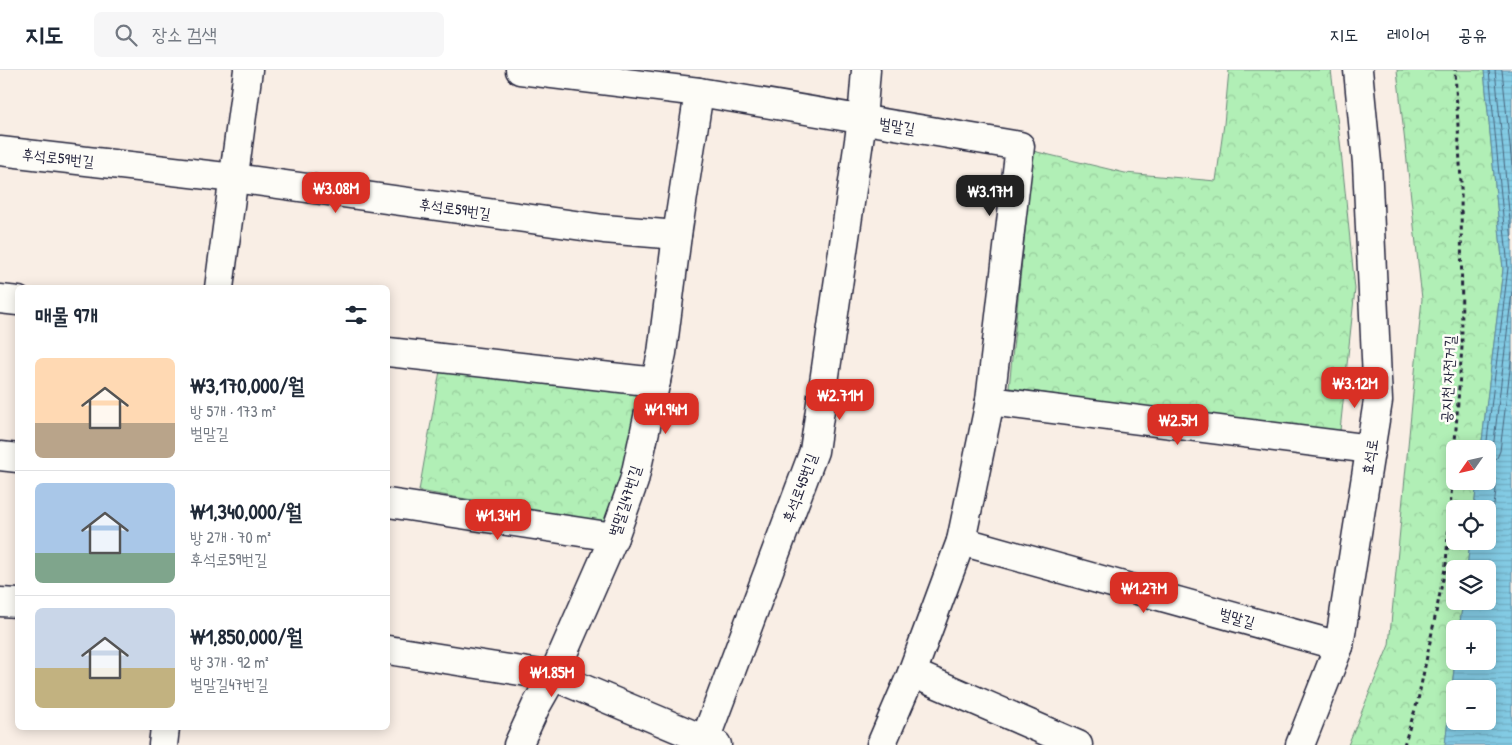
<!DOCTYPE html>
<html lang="ko">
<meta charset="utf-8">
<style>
body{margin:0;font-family:"Patrick Hand","Poor Story",sans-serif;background:#f6f6f7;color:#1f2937;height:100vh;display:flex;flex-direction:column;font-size:19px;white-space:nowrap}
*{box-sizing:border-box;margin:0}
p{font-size:16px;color:#747a83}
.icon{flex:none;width:28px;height:28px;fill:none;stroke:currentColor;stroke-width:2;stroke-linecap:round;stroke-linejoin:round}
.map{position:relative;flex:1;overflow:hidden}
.sheet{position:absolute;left:15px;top:215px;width:375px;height:445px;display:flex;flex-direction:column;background:#fff;border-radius:8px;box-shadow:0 2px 12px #0003}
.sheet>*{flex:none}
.needle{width:32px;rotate:236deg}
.controls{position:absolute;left:1446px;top:370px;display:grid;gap:10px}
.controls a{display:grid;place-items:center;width:50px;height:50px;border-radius:8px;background:#fff;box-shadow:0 2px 12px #0003;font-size:25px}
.price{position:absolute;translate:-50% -42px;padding:0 11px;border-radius:10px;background:#d93025;color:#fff;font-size:16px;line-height:32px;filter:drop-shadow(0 1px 2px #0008)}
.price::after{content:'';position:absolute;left:50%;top:30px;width:15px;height:11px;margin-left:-8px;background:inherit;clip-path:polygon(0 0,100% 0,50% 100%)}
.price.on{background:#222;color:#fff}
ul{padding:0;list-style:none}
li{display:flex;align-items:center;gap:15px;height:125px;padding:0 20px}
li+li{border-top:1px solid #e0e1e3}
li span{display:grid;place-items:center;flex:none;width:140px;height:100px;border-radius:8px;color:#555}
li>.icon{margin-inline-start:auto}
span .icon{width:60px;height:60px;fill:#fffc;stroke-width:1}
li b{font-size:21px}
h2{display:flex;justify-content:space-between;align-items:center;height:60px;padding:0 20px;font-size:21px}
header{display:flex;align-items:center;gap:30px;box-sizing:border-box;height:70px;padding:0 25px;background:#fff;border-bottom:1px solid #e0e1e3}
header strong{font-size:24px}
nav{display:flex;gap:28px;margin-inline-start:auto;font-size:18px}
.search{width:350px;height:45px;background:#f6f6f7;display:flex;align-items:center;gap:12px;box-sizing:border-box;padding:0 18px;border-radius:8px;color:#747a83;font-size:19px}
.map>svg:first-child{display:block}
.park{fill:url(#park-crowns);stroke:#6a8878}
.water{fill:url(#water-rules);stroke:#5c87a0;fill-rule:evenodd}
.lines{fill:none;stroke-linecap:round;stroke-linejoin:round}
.shore{stroke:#49667f;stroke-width:1}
.minor-casing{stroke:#22223b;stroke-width:31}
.path{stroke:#22223b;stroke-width:3;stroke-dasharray:4 4;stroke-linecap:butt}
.minor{stroke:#fdfcf7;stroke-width:28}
.labels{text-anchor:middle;stroke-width:5;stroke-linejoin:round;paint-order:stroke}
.street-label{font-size:15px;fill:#22223b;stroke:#fdfcf7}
</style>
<header>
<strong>지도</strong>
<div class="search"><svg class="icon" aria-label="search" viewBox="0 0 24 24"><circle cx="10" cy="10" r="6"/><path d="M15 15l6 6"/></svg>장소 검색</div>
<nav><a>지도</a><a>레이어</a><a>공유</a></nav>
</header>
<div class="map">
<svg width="1512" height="675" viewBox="0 0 1512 675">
<defs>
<pattern id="park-crowns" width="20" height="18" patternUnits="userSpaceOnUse" patternTransform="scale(1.25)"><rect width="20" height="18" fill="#b1efb6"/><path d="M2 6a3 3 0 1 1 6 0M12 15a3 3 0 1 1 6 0" fill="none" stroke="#98cd9d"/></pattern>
<pattern id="water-rules" width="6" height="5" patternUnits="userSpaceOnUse" patternTransform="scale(1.25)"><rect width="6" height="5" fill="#83cbe4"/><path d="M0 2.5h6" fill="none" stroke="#71aec4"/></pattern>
</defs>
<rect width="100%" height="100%" fill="#f9eee5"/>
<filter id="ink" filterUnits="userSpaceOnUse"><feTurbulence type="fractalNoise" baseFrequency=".02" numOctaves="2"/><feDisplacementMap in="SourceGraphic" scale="10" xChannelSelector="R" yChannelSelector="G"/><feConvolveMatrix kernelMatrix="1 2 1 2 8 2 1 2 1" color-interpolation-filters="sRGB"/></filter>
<g filter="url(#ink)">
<g class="park">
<path d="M 1229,0 L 1331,0 L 1340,71 L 1355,219 L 1339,370 L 1213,347 L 1009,318 L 1033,81 L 1125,103 L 1216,111 L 1224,54 Z"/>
<path d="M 1397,0 L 1484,0 L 1503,199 L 1481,379 L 1455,379 L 1455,411 L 1477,411 L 1474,439 L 1455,439 L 1455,471 L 1470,471 L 1467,499 L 1455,499 L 1455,531 L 1463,531 L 1459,559 L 1455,559 L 1455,591 L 1445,675 L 1348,675 L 1389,575 L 1422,229 Z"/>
<path d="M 441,295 L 638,321 L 630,395 L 608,453 L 419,421 Z"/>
</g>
<path class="water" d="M 1484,0 L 1512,0 L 1512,675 L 1445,675 L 1455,591 L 1488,591 L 1488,559 L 1459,559 L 1463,531 L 1488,531 L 1488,499 L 1467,499 L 1470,471 L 1488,471 L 1488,439 L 1474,439 L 1477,411 L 1488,411 L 1488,379 L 1481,379 L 1503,199 ZM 1455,619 L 1488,619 L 1488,651 L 1455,651 Z"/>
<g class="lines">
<g class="shore">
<path d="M 1495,0 L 1512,171"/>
<path d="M 1502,0 L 1512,95"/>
<path d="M 1486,379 L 1508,198 L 1489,0"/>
<path d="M 1488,388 L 1493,379 L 1512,222"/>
<path d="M 1488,451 C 1494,443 1498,417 1495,407 C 1494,403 1491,400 1489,396 L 1497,388 L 1500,381 L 1512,283"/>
</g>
<g class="minor-casing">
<g id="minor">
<path d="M 520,0 L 699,22 L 1020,76 L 990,331 L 961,471 L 912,603 L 881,675"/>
<path d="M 0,81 L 234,108 L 604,159 L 677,165"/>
<path d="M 219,218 L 248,0"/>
<path d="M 0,229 L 18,231"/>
<path d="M 388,282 L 656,312"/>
<path d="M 990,331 L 1371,379"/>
<path d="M 0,386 L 18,388"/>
<path d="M 388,433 L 614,467"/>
<path d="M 961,471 L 1339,576"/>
<path d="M 0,532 L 18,533"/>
<path d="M 388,580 L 553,606 L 717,675"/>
<path d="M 912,603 L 1078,675"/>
<path d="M 163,675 L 165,658"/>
<path d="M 518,675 L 536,636 L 553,606 L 614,467 L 634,411 L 662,283 L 677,165 L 699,22"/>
<path d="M 703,675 L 814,381 L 862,50 L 866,0"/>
<path d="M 1300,675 L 1339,576 L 1378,331 L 1367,93 L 1358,0"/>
</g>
</g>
<path class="path" d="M 1404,675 L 1418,630 L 1446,494 L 1462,277 L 1461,112 L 1455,0"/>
<use href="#minor" class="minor"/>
</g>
</g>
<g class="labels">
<g class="street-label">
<text transform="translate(897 56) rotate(9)" y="5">벌말길</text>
<text transform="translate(58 88) rotate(6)" y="5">후석로59번길</text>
<text transform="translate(455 139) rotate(8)" y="5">후석로59번길</text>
<text transform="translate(1448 309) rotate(-87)" y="5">공지천 자전거길</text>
<text transform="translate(1370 387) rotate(-81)" y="5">효석로</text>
<text transform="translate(800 418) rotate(-70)" y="5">후석로45번길</text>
<text transform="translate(625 431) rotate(-72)" y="5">벌말길47번길</text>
<text transform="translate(1237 548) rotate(16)" y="5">벌말길</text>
</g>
</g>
</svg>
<div class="controls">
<a><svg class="needle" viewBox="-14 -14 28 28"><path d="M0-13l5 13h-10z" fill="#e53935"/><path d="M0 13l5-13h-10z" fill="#747a83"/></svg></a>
<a><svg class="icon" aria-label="locate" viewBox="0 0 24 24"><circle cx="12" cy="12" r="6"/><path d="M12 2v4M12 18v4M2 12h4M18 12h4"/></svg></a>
<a><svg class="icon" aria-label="layers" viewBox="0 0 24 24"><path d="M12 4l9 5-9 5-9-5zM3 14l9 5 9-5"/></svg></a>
<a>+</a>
<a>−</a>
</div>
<b class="price" style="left:336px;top:144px">₩3.08M</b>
<b class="price on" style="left:990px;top:147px">₩3.17M</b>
<b class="price" style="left:1355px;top:339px">₩3.12M</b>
<b class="price" style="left:840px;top:351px">₩2.71M</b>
<b class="price" style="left:666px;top:365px">₩1.94M</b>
<b class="price" style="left:1178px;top:376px">₩2.5M</b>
<b class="price" style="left:498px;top:471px">₩1.34M</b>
<b class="price" style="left:1144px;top:544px">₩1.27M</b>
<b class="price" style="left:552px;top:628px">₩1.85M</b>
<section class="sheet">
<h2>매물 9개<svg class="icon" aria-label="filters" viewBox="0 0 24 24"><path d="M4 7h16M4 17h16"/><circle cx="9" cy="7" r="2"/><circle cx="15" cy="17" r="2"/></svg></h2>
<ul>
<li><span style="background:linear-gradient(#ffd9b3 65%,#b9a48a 0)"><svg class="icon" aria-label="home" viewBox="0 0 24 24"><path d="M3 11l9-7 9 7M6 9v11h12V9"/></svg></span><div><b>₩3,170,000/월</b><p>방 5개 · 173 m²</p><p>벌말길</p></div></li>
<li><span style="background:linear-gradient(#a9c7e8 70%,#7fa58c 0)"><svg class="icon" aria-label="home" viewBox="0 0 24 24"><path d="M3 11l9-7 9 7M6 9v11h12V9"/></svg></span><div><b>₩1,340,000/월</b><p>방 2개 · 70 m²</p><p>후석로59번길</p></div></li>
<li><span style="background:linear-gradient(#c9d6e8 60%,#c2b280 0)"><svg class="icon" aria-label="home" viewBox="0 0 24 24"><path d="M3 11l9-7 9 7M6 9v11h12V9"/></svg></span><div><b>₩1,850,000/월</b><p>방 3개 · 92 m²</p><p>벌말길47번길</p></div></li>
</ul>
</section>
</div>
